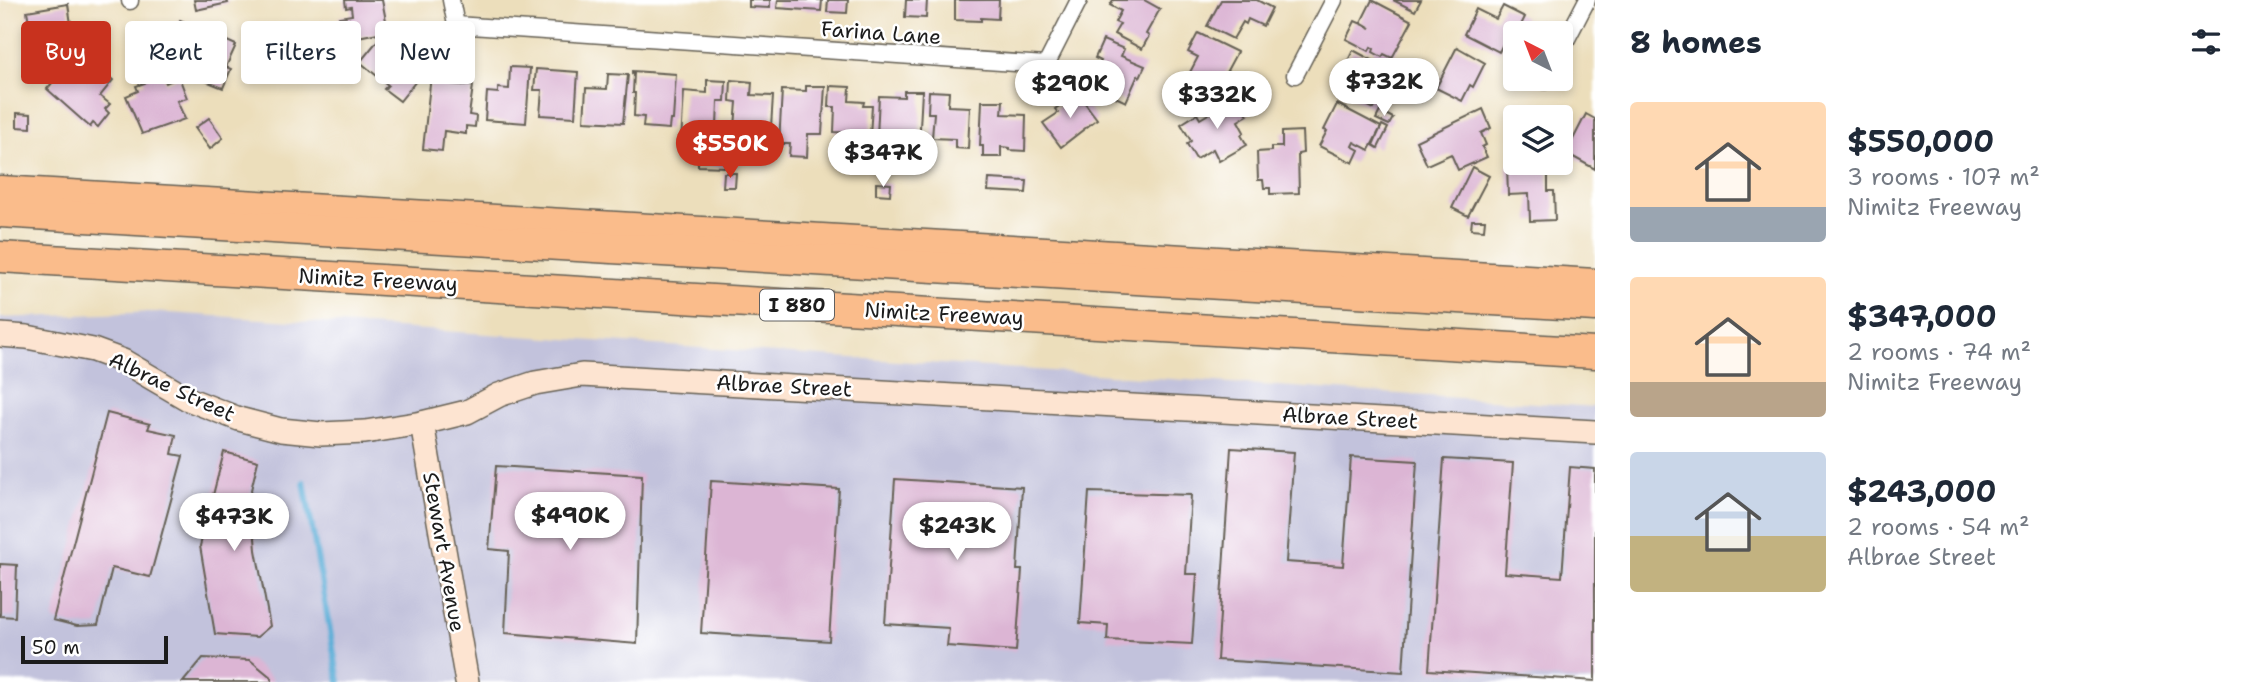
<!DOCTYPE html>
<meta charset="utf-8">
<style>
body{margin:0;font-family:"Shantell Sans",sans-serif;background:#f2f2f3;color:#1f2937;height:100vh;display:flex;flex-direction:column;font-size:26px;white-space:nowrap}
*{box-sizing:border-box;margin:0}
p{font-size:23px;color:#747a83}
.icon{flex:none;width:38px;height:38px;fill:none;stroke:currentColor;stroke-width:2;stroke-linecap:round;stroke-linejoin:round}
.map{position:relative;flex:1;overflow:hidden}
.drawer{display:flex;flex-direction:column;background:#fff;width:665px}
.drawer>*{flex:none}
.banner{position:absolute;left:21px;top:21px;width:665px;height:63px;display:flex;gap:14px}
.needle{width:46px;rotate:318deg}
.fabs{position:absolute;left:1503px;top:21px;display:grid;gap:14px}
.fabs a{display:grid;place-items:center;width:70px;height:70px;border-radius:7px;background:#fff;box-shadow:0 4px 10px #0003;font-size:35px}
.scale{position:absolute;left:21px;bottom:18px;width:147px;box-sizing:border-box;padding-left:7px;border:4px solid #1c1c1c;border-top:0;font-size:19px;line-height:24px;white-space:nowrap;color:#1c1c1c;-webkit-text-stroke:5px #fff;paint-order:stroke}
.price{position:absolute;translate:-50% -60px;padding:0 16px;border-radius:24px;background:#fff;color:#222;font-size:23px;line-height:46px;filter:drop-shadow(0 2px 4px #0008)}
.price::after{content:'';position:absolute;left:50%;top:42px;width:21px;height:16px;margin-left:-10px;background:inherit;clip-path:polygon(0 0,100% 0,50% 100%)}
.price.selected{background:#c8321e;color:#fff}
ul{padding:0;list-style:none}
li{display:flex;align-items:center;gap:21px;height:175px;padding:0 35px}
li span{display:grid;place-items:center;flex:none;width:196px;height:140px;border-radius:7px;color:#555}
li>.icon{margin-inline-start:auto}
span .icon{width:84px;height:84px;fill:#fffc;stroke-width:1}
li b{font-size:30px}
h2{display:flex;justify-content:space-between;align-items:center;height:84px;padding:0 35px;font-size:30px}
.tag{padding:0 24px;border-radius:7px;background:#fff;box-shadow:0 4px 10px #0003;font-size:24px;line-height:63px}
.tag.selected{background:#c8321e;color:#fff}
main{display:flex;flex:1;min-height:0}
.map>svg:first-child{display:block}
.industrial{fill:#c2c2dc}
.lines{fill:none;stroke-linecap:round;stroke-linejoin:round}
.stream{stroke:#5dafd8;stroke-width:6}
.building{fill:#dcb5d4}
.street-casing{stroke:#656054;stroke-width:19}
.secondary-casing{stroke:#656054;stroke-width:26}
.highway-casing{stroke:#656054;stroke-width:33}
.street{stroke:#fff;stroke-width:16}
.secondary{stroke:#fde4d1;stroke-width:23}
.highway{stroke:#fabc8b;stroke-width:30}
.labels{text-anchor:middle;stroke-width:5;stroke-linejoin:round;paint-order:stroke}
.shield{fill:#fff;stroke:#606060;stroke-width:2}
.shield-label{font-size:19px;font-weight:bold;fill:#1c1c1c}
.street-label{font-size:21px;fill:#1c1c1c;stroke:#fff}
</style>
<main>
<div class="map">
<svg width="1595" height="682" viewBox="0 0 1595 682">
<rect width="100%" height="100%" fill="#fff"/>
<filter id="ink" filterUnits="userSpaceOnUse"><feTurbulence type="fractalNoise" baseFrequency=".0143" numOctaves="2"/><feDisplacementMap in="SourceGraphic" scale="14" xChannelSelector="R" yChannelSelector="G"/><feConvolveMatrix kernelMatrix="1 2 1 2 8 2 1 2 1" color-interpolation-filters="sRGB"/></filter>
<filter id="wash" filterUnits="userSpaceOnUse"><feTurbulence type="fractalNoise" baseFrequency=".00686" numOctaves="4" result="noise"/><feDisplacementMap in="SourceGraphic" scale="28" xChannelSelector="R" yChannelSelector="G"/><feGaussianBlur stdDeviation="1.57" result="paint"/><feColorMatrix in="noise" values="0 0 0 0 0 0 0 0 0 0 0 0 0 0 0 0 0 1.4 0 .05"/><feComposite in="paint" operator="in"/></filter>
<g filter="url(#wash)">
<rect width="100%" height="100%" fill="#ecdebb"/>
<path class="industrial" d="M 155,312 L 1595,407 L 1595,682 L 0,682 L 0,318 Z"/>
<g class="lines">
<path class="stream" d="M 304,482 L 339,682"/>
</g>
<g id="blocks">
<g class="building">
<path d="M 194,0 L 227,0 L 228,3 L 196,10 Z"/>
<path d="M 345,0 L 382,0 L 388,31 L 343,40 L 339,17 L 352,15 L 351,7 L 346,8 Z"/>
<path d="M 749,0 L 770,0 L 770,8 L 749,7 Z"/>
<path d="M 778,0 L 822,0 L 821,11 L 777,8 Z"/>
<path d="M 828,0 L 848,0 L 847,13 L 827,12 Z"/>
<path d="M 906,0 L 927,0 L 926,18 L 905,17 Z"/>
<path d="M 955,0 L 999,0 L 998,19 L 981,18 L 981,21 L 955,20 Z"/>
<path d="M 1113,0 L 1144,0 L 1160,9 L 1146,34 L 1149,36 L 1142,49 L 1114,34 L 1120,24 L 1115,22 L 1121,11 L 1110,5 Z"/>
<path d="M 1221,0 L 1257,0 L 1272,8 L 1263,26 L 1248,19 L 1246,24 L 1243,22 L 1233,39 L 1207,26 Z"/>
<path d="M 1372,0 L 1412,21 L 1392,58 L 1384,54 L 1382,57 L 1373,52 L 1374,49 L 1371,47 L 1369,51 L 1346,39 L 1355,21 L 1371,28 L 1361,22 Z"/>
<path d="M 1393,0 L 1421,0 L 1415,11 Z"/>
<path d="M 68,4 L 71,24 L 64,25 L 69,49 L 65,50 L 64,47 L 57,49 L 59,58 L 36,62 L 27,11 Z"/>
<path d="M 1503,6 L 1525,17 L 1517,33 L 1510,30 L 1499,52 L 1464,34 L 1476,9 L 1496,19 Z"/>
<path d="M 180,20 L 236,45 L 226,67 L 231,69 L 223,88 L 180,71 L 187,56 L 183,54 L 187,45 L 172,38 Z"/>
<path d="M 1198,33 L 1237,52 L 1216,91 L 1199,82 L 1196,86 L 1190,82 L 1192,78 L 1188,76 L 1198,57 L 1188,52 Z"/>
<path d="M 378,40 L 393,52 L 396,49 L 424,71 L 400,101 L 384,89 L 388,85 L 360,62 Z"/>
<path d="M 1103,40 L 1124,49 L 1121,56 L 1145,66 L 1140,77 L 1138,75 L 1126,102 L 1090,85 L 1101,61 L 1095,58 Z"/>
<path d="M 83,46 L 99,59 L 95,64 L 113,80 L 100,96 L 110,104 L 105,109 L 109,113 L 98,127 L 93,123 L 90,127 L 47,89 Z"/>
<path d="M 1457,47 L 1485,63 L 1473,87 L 1470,85 L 1462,101 L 1436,88 Z"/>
<path d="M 1353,50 L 1389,69 L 1382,82 L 1387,84 L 1374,109 L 1339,91 L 1350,69 L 1345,67 Z"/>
<path d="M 155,56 L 166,83 L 179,77 L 187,98 L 177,101 L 185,119 L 142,134 L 126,96 L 138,91 L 136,86 L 145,83 L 136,64 Z"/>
<path d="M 510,67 L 530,68 L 526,123 L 485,120 L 487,92 L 498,93 L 498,88 L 509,89 Z"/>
<path d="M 536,69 L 578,72 L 575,117 L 540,115 L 542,90 L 534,90 Z"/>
<path d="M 632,71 L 676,74 L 673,120 L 670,120 L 669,129 L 643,127 L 644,117 L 634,116 L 635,93 L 633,93 L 634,73 L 632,74 Z"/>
<path d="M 608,74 L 628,75 L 623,123 L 584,121 L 586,88 L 607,89 Z"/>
<path d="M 431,75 L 452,78 L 451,84 L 473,86 L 469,115 L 476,116 L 475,127 L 466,126 L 466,134 L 444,131 L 442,151 L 423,149 Z"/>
<path d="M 707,80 L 726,81 L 725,101 L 718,101 L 717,126 L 695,125 L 694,143 L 681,142 L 684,91 L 707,93 Z"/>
<path d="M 731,80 L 752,82 L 751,95 L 773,96 L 770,142 L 751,141 L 752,128 L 735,127 L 737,102 L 730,101 Z"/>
<path d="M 806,86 L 825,86 L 822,134 L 808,134 L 807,157 L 789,156 L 790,144 L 779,144 L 782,90 L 806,91 Z"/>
<path d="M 830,86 L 850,87 L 849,101 L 864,102 L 863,106 L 872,106 L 870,135 L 868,134 L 867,145 L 854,145 L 855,133 L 834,132 L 835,107 L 829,107 Z"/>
<path d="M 904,91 L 922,91 L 919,146 L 904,146 L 905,139 L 877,137 L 879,96 L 904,97 Z"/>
<path d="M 929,91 L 949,92 L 948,106 L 970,107 L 968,149 L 955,148 L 955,139 L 932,138 L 934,113 L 928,113 Z"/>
<path d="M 1076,94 L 1078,97 L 1079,95 L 1097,119 L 1061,147 L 1043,123 L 1058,113 L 1055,109 Z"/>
<path d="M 1237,97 L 1248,115 L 1238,121 L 1244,132 L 1241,135 L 1247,145 L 1219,161 L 1213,149 L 1196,159 L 1187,144 L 1191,141 L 1181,124 L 1197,114 L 1200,119 Z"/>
<path d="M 982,101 L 1003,101 L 1002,114 L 1026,115 L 1025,151 L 1009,150 L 1009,148 L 1001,147 L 1001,157 L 983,157 L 983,146 L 980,146 Z"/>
<path d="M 1337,104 L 1381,127 L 1369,150 L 1354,142 L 1352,146 L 1359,150 L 1353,163 L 1319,146 L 1327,131 L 1324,130 Z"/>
<path d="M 1483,109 L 1491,128 L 1481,133 L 1486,145 L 1482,147 L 1487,157 L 1458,170 L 1451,154 L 1427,165 L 1416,141 Z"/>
<path d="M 1380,111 L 1393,118 L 1389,125 L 1376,119 Z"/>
<path d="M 17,113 L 31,114 L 31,128 L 17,127 Z"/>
<path d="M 1586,114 L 1595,119 L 1595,169 L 1566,153 Z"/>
<path d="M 209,118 L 223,138 L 210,149 L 195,128 Z"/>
<path d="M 1382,125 L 1388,128 L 1378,148 L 1373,145 Z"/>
<path d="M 1302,131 L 1303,153 L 1298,154 L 1299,193 L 1270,194 L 1270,188 L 1264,188 L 1263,180 L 1258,180 L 1257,152 L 1271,151 L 1271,147 L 1282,147 L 1282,132 Z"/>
<path d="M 887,148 L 900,149 L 900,158 L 886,158 Z"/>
<path d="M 698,150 L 725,151 L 725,167 L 698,166 Z"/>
<path d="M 1526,163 L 1552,163 L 1553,168 L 1548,168 L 1548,191 L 1554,191 L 1555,220 L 1530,221 L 1529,194 L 1508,195 L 1507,165 L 1526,165 Z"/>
<path d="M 1472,167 L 1489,176 L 1468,216 L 1452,208 Z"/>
<path d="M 724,173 L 736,173 L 735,187 L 723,187 Z"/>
<path d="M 989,179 L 1027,181 L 1026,193 L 988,191 Z"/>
<path d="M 876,183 L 891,184 L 890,195 L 876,194 Z"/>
<path d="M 1472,220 L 1485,220 L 1484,230 L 1471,229 Z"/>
<path d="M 107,413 L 150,424 L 148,429 L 176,435 L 172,454 L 183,456 L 150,577 L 112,568 L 98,625 L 77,626 L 53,620 Z"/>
<path d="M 1231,448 L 1294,452 L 1286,562 L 1343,566 L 1351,457 L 1417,461 L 1403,672 L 1217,660 Z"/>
<path d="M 224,452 L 258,461 L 251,490 L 256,550 L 270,626 L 257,637 L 215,634 L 200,546 Z"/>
<path d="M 1444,459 L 1513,463 L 1505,573 L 1562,577 L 1570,467 L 1595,469 L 1595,681 L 1429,670 Z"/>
<path d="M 496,466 L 642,475 L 637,644 L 505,633 L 509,551 L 489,549 Z"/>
<path d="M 895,479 L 1022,487 L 1017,570 L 1022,570 L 1016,651 L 947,646 L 949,628 L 885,624 Z"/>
<path d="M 711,481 L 839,489 L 829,641 L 701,633 Z"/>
<path d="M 1089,492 L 1191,495 L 1186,574 L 1197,574 L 1192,644 L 1107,640 L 1108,625 L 1080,623 Z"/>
<path d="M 0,564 L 17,565 L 15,617 L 0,616 Z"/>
<path d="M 203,658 L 250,660 L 272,678 L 272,682 L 183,682 Z"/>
</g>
</g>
</g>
<g filter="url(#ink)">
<use href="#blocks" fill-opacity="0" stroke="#656054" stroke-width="2"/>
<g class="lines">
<g class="street-casing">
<g id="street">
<path d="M 130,0 L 130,1"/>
<path d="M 451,0 L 456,25 L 1046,65 L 1079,0"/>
<path d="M 1561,50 L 1587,0"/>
<path d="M 1295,75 L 1334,0"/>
<path d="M 1545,81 L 1546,79"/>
</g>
</g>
<g class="secondary-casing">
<g id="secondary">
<path d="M 0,335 L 27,337 L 93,350 L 123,361 L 188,399 L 239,419 L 281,430 L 321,434 L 365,432 L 422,423 L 467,412 L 499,395 L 535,383 L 582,375 L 1595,432"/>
<path d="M 422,423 L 467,682"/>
</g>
</g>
<g class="highway-casing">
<g id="highway">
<path d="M 0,191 L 1595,284"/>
<path d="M 0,212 L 1595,306"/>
<path d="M 0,257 L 1595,353"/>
</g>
</g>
<use href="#street" class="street"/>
<use href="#secondary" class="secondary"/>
<use href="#highway" class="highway"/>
</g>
</g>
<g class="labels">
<rect class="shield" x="760" y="289.5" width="74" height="31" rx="5"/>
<g class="shield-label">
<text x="797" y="312">I 880</text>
</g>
<g class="street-label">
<text transform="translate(881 33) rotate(4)" y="7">Farina Lane</text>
<text transform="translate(378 280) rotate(3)" y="7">Nimitz Freeway</text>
<text transform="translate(944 314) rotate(3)" y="7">Nimitz Freeway</text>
<text transform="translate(784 386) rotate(3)" y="7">Albrae Street</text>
<text transform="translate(172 387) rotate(25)" y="7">Albrae Street</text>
<text transform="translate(1350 418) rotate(3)" y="7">Albrae Street</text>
<text transform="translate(444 552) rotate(80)" y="7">Stewart Avenue</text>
</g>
</g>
</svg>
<div class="fabs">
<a><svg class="needle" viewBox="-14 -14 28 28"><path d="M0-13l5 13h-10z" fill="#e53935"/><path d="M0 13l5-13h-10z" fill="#747a83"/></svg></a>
<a><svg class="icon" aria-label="layers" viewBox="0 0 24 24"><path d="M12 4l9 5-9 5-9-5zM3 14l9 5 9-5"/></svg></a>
</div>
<div class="scale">50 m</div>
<b class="price" style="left:1384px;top:118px">$732K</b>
<b class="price" style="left:1070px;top:120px">$290K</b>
<b class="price" style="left:1217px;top:131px">$332K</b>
<b class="price selected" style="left:730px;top:180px">$550K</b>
<b class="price" style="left:883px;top:189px">$347K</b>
<b class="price" style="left:570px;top:552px">$490K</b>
<b class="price" style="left:234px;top:553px">$473K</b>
<b class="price" style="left:957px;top:562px">$243K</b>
<div class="banner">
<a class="tag selected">Buy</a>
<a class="tag">Rent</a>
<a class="tag">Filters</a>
<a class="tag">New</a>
</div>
</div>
<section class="drawer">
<h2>8 homes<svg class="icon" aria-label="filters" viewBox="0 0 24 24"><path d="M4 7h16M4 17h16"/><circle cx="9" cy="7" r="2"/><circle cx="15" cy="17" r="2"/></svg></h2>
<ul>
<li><span style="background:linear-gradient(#ffd9b3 75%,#9aa5b1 0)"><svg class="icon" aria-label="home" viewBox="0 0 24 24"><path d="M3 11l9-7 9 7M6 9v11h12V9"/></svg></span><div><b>$550,000</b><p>3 rooms · 107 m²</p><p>Nimitz Freeway</p></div></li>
<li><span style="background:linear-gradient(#ffd9b3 75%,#b9a48a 0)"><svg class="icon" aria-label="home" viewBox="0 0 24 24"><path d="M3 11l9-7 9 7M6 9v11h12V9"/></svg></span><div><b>$347,000</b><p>2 rooms · 74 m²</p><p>Nimitz Freeway</p></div></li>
<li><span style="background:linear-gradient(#c9d6e8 60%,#c2b280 0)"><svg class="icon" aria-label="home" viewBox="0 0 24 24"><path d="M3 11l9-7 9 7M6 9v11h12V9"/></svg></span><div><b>$243,000</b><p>2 rooms · 54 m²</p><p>Albrae Street</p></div></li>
</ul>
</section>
</main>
